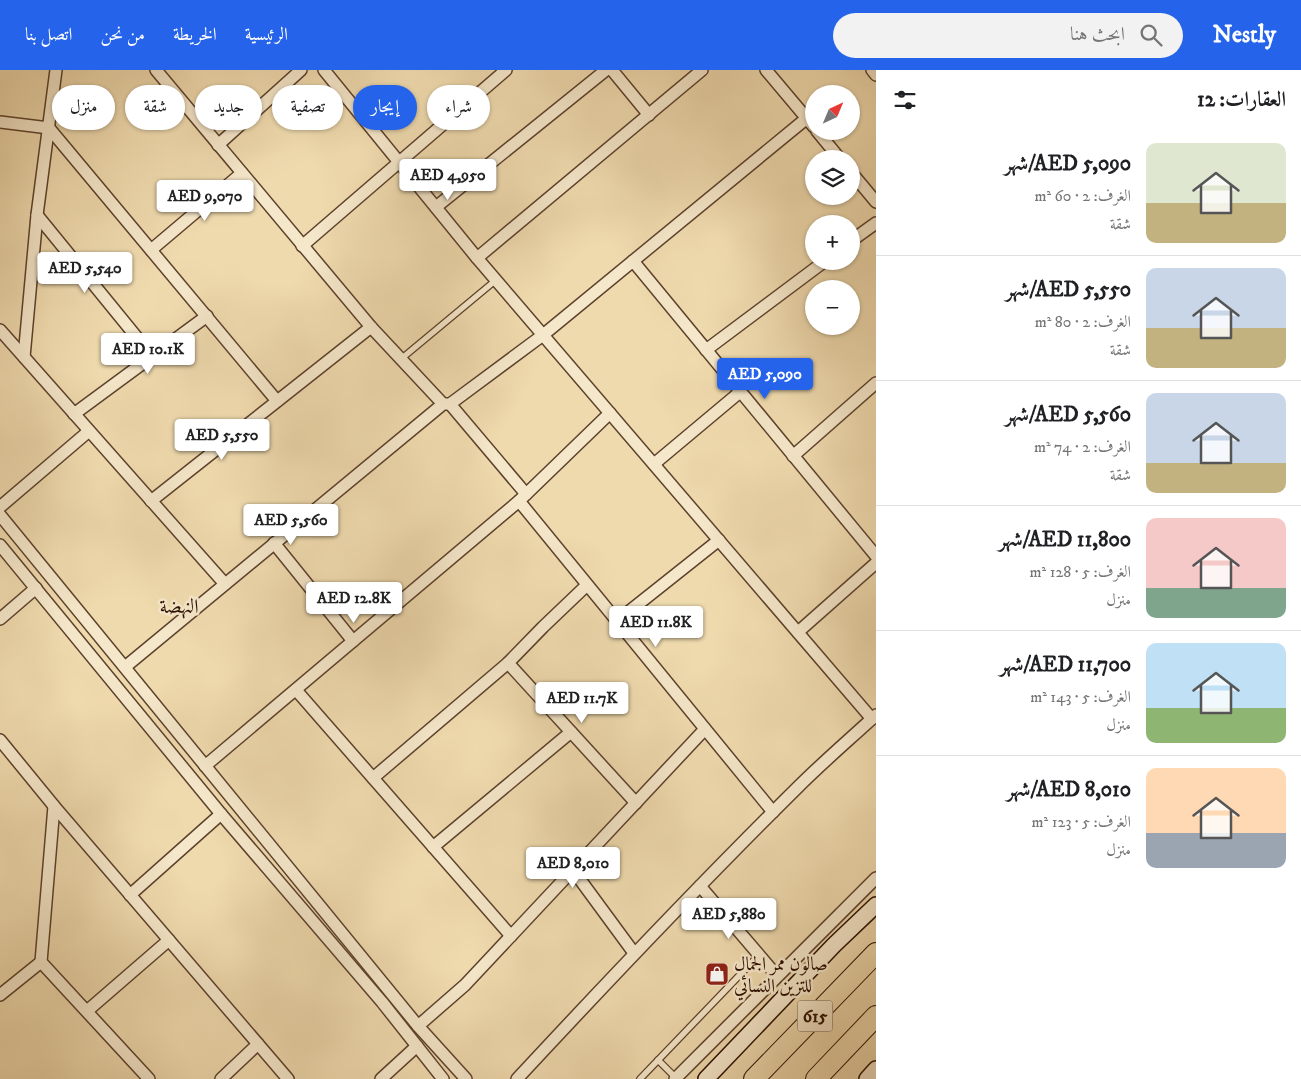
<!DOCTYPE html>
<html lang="ar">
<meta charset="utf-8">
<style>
body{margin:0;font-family:"IM FELL DW Pica",Amiri,serif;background:#f2f2f2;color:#202124;direction:rtl;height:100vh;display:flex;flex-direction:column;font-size:19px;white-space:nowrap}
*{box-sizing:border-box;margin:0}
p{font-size:16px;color:#757577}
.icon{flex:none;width:28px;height:28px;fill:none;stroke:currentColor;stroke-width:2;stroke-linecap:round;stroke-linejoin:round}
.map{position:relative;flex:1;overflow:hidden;direction:ltr}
.details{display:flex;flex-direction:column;background:#fff;width:425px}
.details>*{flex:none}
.top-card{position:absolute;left:15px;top:15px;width:475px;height:45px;direction:rtl;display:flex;gap:10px}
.needle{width:32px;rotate:44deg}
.buttons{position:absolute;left:805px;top:15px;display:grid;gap:10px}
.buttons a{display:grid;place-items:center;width:55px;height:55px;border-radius:50%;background:#fff;box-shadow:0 1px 4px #0004;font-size:25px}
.price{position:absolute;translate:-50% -42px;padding:0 11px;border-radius:5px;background:#fff;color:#222;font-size:16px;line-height:32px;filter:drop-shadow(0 1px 2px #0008)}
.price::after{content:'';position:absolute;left:50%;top:30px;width:15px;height:11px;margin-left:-8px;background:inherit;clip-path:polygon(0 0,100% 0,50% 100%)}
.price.active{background:#2563eb;color:#fff}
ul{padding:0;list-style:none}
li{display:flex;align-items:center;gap:15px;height:125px;padding:0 15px}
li+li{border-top:1px solid #e0e0e0}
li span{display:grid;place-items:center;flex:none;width:140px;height:100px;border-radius:10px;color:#555}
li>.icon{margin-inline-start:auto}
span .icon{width:60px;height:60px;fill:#fffc;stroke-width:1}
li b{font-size:21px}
h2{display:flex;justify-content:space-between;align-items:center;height:60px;padding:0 15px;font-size:21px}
.tag{padding:0 18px;border-radius:22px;background:#fff;box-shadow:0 1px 4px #0004;font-size:18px;line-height:45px}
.tag.active{background:#2563eb;color:#fff}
header{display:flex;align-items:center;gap:30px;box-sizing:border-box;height:70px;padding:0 25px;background:#2563eb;color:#fff}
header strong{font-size:24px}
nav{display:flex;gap:28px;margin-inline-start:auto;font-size:18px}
.search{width:350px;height:45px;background:#f2f2f2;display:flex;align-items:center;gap:12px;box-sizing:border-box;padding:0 18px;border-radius:28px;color:#757577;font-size:19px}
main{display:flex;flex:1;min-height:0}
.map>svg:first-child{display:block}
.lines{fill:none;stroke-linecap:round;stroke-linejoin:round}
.service-casing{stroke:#5c412c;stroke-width:8}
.minor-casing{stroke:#5c412c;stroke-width:14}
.secondary-casing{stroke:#2b0e00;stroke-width:18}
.motorway-casing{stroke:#2b0e00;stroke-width:22}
.service{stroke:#f5e7ca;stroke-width:5.5}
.minor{stroke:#f5e7ca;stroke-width:11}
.secondary{stroke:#f5e7ca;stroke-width:15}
.motorway{stroke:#efdaae;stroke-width:20}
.labels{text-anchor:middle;stroke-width:5;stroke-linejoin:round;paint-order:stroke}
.shield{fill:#f5e7ca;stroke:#684f3d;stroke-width:1}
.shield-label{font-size:18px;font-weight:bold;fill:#2b0e00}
.poi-label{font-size:19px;fill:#2b0e00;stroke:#f5e7ca;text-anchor:start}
.neighbourhood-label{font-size:20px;fill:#2b0e00;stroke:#f5e7ca}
</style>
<header>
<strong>Nestly</strong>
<div class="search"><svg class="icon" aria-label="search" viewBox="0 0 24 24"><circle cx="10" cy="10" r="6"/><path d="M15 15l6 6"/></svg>ابحث هنا</div>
<nav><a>الرئيسية</a><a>الخريطة</a><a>من نحن</a><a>اتصل بنا</a></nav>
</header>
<main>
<section class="details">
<h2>العقارات: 12<svg class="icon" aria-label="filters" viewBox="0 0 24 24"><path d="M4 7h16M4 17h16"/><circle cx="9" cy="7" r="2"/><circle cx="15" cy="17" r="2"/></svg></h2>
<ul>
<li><span style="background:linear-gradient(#dfe7d0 60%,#c2b280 0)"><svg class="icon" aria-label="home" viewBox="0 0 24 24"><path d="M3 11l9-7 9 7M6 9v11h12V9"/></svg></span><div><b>AED 5,090/شهر</b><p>الغرف: 2 · 60 m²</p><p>شقة</p></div></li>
<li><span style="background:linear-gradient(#c9d6e8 60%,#c2b280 0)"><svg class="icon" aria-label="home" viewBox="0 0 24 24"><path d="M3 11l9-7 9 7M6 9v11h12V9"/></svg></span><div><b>AED 5,550/شهر</b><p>الغرف: 2 · 80 m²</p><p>شقة</p></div></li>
<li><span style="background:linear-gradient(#c9d6e8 70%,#c2b280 0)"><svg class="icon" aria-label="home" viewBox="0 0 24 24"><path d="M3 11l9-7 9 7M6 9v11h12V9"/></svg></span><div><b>AED 5,560/شهر</b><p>الغرف: 2 · 74 m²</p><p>شقة</p></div></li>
<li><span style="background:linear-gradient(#f6c9c9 70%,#7fa58c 0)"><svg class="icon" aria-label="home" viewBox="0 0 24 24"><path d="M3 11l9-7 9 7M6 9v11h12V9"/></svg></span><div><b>AED 11,800/شهر</b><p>الغرف: 5 · 128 m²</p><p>منزل</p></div></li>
<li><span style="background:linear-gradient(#bfe0f5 65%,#8fb573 0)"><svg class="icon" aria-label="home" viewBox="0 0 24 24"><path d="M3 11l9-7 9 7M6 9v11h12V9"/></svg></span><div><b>AED 11,700/شهر</b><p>الغرف: 5 · 143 m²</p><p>منزل</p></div></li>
<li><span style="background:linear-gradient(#ffd9b3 65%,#9aa5b1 0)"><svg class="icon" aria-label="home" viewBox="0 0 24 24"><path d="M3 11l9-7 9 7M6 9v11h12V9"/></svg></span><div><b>AED 8,010/شهر</b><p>الغرف: 5 · 123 m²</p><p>منزل</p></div></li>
</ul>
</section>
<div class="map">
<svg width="876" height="1009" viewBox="0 0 876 1009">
<rect width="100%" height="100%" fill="#efdaae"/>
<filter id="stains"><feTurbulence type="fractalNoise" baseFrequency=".004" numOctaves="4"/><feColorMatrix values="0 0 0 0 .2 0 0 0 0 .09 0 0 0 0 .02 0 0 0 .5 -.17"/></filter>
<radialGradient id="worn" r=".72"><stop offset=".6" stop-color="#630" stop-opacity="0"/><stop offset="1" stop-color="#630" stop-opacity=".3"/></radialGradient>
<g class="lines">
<g class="service-casing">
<g id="service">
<path d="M 401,289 L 496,210"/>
<path d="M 658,990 L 676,1008"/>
<path d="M 640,1009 L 759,885"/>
</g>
</g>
<g class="minor-casing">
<g id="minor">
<path d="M 156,0 L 371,257 L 443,334"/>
<path d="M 324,0 L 477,188 L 872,649"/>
<path d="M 612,0 L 649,45"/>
<path d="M 766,0 L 814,57"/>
<path d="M 872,0 L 876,5"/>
<path d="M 0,52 L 49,58 L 277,331"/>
<path d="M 817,61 L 840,89"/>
<path d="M 218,75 L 301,0"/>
<path d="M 851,102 L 876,132"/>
<path d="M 436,137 L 606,0"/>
<path d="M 37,145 L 152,286"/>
<path d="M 851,171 L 876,153"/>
<path d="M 302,176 L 506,0"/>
<path d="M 151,180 L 242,103"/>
<path d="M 477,188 L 702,0"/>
<path d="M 633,191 L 876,486"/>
<path d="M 0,260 L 225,514"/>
<path d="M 706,280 L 825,191"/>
<path d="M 24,287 L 37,145 L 56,0"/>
<path d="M 450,334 L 526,424"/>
<path d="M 74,344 L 207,246"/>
<path d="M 793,386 L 876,313"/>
<path d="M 654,394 L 740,322"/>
<path d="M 151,431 L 371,257"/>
<path d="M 519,431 L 773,742"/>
<path d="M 0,437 L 89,361"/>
<path d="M 0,445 L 418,956 L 466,1009"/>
<path d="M 274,473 L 353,571"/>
<path d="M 0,475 L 221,744 L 382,932 L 443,1009"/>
<path d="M 0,549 L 36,518"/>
<path d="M 617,551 L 719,470"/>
<path d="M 798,562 L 876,493"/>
<path d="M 508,593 L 636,733"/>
<path d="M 125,597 L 443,334 L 450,334 L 543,265 L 807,48"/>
<path d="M 296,620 L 511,866"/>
<path d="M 0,670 L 54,736 L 288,1009"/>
<path d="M 205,696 L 519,431 L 610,343"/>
<path d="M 373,708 L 508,593 L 543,557 L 587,515"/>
<path d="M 54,736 L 41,892 L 149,1009"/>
<path d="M 433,777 L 571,662"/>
<path d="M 573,800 L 634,883"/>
<path d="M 700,816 L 777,906"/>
<path d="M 130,825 L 221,744"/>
<path d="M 0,925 L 41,892"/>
<path d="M 87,941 L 169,870"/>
<path d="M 418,956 L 465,915 L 705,659"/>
<path d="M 221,1009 L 258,974"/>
<path d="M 381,1009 L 417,976"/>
<path d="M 517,1009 C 609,910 702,812 798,717 C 823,692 850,669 876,645"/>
<path d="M 675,1009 L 876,808"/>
</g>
</g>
<g class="secondary-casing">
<g id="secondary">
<path d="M 706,1009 L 834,875 L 876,835"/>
<path d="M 867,1009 L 876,999"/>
</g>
</g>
<g class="motorway-casing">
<g id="motorway">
<path d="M 754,1009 L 876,883"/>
<path d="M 816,1009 L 876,946"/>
</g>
</g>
<use href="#service" class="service"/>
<use href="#minor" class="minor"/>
<use href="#secondary" class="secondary"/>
<use href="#motorway" class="motorway"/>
</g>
<defs>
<g id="shop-square" transform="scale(1.25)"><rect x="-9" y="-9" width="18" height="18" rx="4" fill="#8f2418" stroke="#f5e7ca"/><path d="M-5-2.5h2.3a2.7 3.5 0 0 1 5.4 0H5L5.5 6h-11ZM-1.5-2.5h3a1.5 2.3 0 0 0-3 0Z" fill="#fff"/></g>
</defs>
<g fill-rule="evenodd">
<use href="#shop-square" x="717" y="904"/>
</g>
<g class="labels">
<rect class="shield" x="797.5" y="930.5" width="35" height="31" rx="4"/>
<g class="shield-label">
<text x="815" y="952">615</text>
</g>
<g class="poi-label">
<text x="734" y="900">صالون ممر الجمال<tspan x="734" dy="22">للتزين النسائي</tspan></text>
</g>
<g class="neighbourhood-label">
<text x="179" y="543">النهضة</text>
</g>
</g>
<rect width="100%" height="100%" filter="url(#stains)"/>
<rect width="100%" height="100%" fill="url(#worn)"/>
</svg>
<div class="buttons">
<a><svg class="needle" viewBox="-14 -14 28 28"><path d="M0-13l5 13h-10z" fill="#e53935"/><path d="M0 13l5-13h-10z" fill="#757577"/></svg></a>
<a><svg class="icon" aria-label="layers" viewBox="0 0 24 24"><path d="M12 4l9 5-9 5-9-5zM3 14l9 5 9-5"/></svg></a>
<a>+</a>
<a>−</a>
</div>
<b class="price" style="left:448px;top:131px">AED 4,950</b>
<b class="price" style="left:205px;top:152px">AED 9,070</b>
<b class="price" style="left:85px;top:224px">AED 5,540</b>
<b class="price" style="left:148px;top:305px">AED 10.1K</b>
<b class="price active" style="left:765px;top:330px">AED 5,090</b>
<b class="price" style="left:222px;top:391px">AED 5,550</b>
<b class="price" style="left:291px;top:476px">AED 5,560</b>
<b class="price" style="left:354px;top:554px">AED 12.8K</b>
<b class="price" style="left:656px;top:578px">AED 11.8K</b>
<b class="price" style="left:582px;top:654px">AED 11.7K</b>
<b class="price" style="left:573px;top:819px">AED 8,010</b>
<b class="price" style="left:729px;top:870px">AED 5,880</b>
<div class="top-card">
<a class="tag">شراء</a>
<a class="tag active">إيجار</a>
<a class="tag">تصفية</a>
<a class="tag">جديد</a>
<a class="tag">شقة</a>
<a class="tag">منزل</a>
</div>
</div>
</main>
